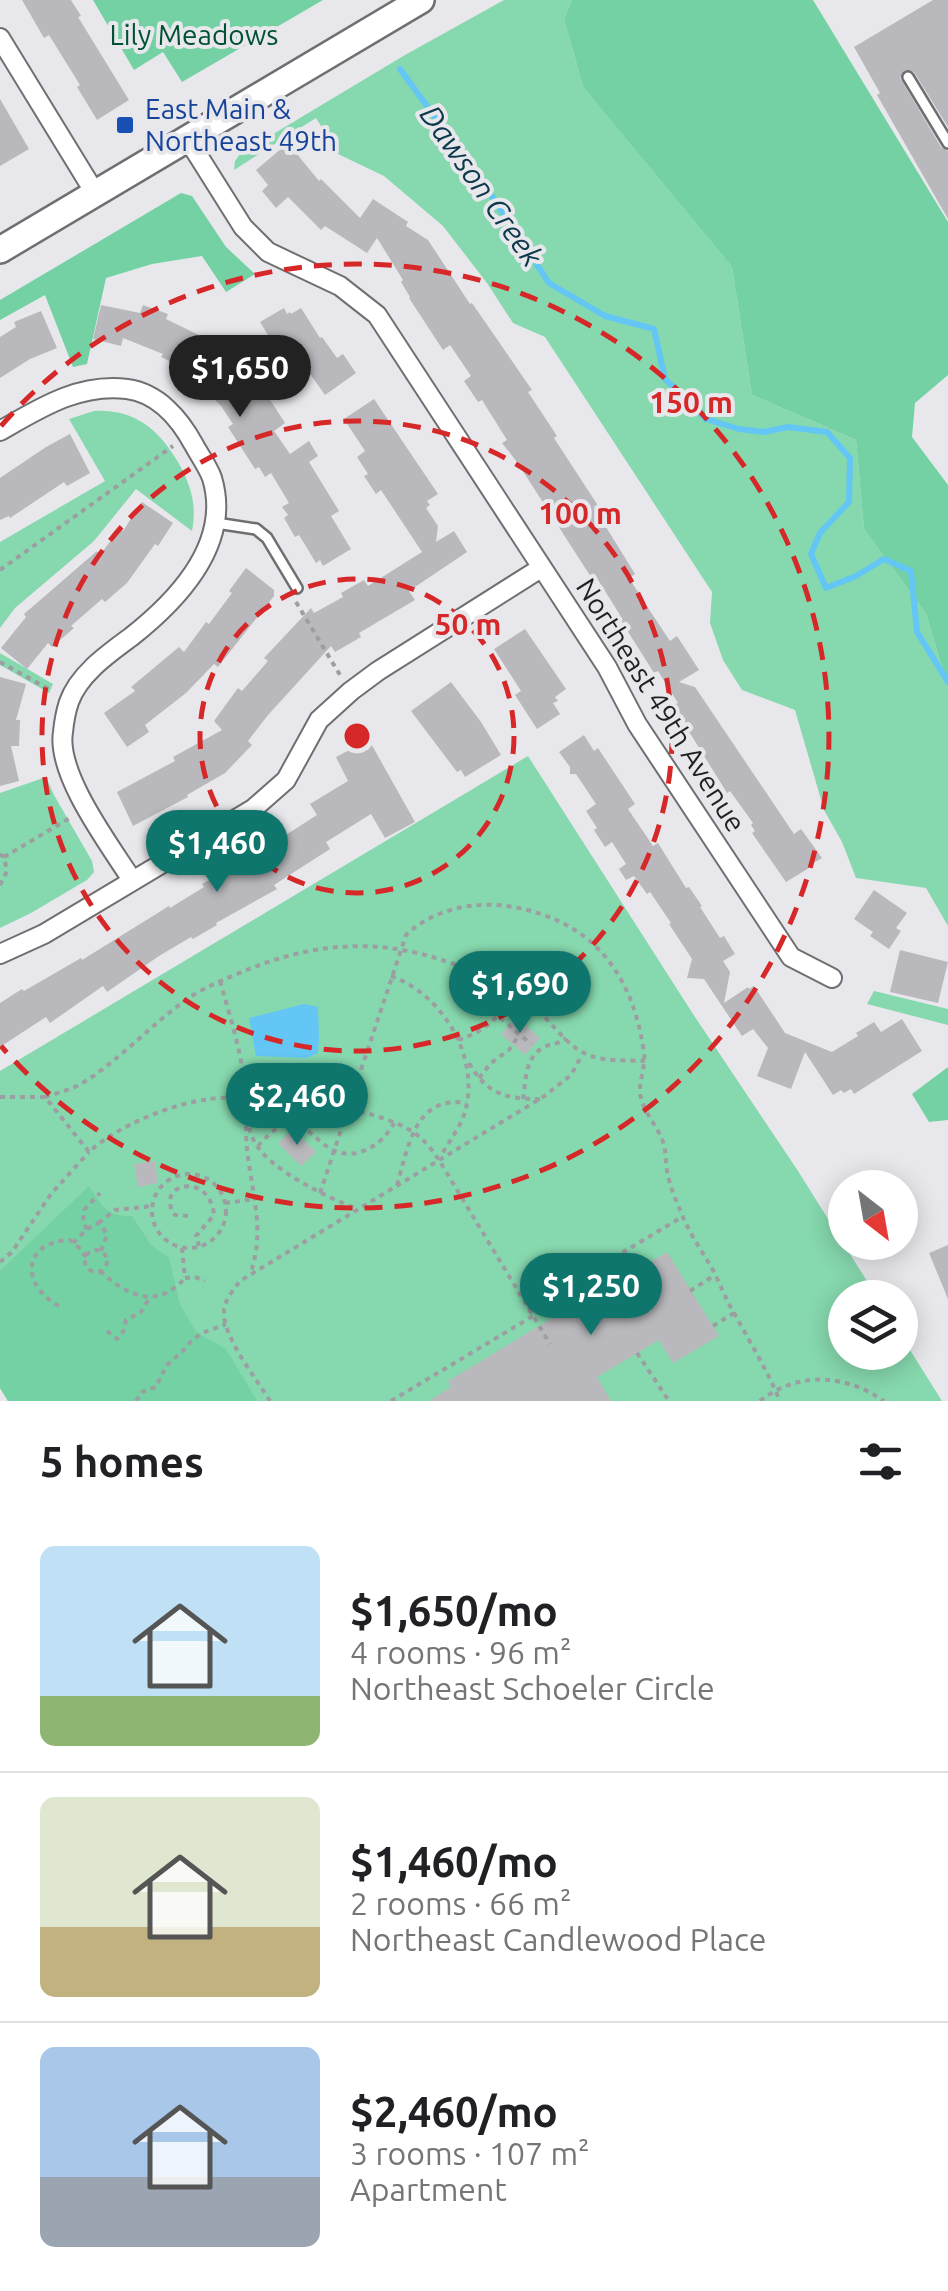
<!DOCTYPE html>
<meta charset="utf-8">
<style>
body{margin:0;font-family:Ubuntu,sans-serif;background:#f2f2f2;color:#202124;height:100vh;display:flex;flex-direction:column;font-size:38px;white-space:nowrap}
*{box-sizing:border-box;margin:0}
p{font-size:32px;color:#757577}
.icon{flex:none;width:55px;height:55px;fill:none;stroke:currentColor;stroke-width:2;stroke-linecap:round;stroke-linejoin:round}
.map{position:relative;height:1401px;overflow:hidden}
.drawer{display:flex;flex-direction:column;background:#fff;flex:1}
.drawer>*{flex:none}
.needle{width:65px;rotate:149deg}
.controls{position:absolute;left:828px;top:1170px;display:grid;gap:20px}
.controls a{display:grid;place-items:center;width:90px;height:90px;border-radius:50%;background:#fff;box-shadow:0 5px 25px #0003;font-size:50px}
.price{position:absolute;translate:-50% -85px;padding:0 22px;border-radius:35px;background:#0f766e;color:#fff;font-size:32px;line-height:65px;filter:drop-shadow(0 2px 5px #0008)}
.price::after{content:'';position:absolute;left:50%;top:60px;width:30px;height:22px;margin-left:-15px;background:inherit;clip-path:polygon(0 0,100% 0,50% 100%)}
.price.selected{background:#222;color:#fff}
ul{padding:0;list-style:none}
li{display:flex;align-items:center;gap:30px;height:250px;padding:0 40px}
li+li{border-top:2px solid #e0e0e0}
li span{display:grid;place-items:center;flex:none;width:280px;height:200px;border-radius:15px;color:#555}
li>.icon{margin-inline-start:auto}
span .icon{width:120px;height:120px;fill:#fffc;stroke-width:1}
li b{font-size:42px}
h2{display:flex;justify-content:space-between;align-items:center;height:120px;padding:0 40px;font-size:42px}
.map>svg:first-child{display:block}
.green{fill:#86d8ae}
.forest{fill:#73d1a3}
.water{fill:#64c6f4}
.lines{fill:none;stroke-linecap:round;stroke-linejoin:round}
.stream{stroke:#64c6f4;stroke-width:6}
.building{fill:#b9b9bd}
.service-casing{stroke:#6f6f72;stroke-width:14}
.minor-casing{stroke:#6f6f72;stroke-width:22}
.secondary-casing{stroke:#6f6f72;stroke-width:30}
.path{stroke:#9d9ea1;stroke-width:4;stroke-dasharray:5 5;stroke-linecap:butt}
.service{stroke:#fff;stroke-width:9}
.minor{stroke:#fff;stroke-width:18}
.secondary{stroke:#fff;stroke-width:25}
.ring{fill:none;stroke:#d62828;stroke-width:5;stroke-dasharray:18 12}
.transit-dot{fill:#1a4fb4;stroke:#e8e8ec;stroke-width:4}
.labels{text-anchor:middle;stroke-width:8;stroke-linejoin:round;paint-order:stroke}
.park-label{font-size:28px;fill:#015235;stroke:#e8e8ec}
.transit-label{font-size:28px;fill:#164399;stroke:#e8e8ec;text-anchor:start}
.street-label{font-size:28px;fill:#1f2021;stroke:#e8e8ec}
.water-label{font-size:30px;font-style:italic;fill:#0d394c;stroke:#e8e8ec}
.centre{fill:#d62828;stroke:#e8e8ec;stroke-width:5}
.ring-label{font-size:30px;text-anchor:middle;font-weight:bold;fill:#d62828;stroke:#e8e8ec;stroke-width:8;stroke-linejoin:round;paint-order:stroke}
</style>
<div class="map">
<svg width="948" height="1401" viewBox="0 0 948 1401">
<rect width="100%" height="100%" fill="#e8e8ec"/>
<g class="green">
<path d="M 504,0 L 572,0 L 564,19 L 583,87 L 732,267 L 752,395 L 856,440 L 864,529 L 926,614 L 948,687 L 948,926 L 926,888 L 856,878 L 842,842 L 824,810 L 795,710 L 742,690 L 723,660 L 710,623 L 712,592 L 545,337 L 513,323 L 487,283 L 443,226 L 384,176 L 338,154 L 316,118 L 234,170 L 235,161 L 240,154 L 405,55 Z"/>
<path d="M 94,411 C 135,409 158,429 178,462 C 191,485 197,505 192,531 L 136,489 L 94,541 L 15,608 L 0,628 L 0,542 L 105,481 L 69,419 Z"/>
<path d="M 0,653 L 53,684 L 49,693 L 0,665 Z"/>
<path d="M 528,756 L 693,1014 L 798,1171 L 877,1297 L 845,1298 L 845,1352 L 900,1352 L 900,1334 L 942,1401 L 8,1401 L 0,1388 L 0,1071 Z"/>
<path d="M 46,777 L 54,795 L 92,861 L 94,872 L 87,880 L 31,913 L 0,928 L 0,793 Z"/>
<path d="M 874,991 L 948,1009 L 948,1025 L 867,1004 Z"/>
</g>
<g class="forest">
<path d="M 93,0 L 323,0 L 182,82 L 163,52 L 134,70 Z"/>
<path d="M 572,0 L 813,0 L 948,222 L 948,375 L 915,403 L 912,437 L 948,485 L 948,687 L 926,614 L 864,529 L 856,440 L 752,395 L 732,267 L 583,87 L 564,19 Z"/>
<path d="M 181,193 L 192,196 L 226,247 L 255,274 L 226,292 L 202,256 L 152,264 L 106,278 L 87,364 L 73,367 L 45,295 L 0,320 L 0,300 Z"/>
<path d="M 948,1067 L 948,1120 L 929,1122 L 912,1094 Z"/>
<path d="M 89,1186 C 102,1206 107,1217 132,1216 L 151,1245 L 169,1258 L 180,1304 L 196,1332 L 226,1349 L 257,1401 L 8,1401 L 0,1388 L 0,1271 Z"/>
</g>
<path class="water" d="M 304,1004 L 318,1007 L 319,1038 L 318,1053 L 306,1058 L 256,1056 L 249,1018 Z"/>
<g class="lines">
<path class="stream" d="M 400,69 L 483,183 L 549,283 L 605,316 L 654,329 L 665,379 L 706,419 L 739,429 L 764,432 L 788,427 L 827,432 L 850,458 L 849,502 L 820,533 L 811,554 L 826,588 L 856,576 L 884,559 L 911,571 L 917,632 L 948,682"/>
</g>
<g class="building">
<path d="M 22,0 L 71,0 L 81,16 L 78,17 L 129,100 L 97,120 L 77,87 L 80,85 L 49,35 L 44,38 Z"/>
<path d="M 933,0 L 948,0 L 948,127 L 914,72 L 905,70 L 900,78 L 941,147 L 948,151 L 948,219 L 877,95 L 880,93 L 854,47 Z"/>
<path d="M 0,99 L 29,149 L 0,166 Z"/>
<path d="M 288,143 L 319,181 L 321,179 L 360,218 L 373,199 L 408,222 L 406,226 L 428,240 L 470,304 L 472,303 L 532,390 L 528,392 L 557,436 L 554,438 L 610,524 L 606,527 L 635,574 L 629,578 L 650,611 L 670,641 L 677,636 L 699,670 L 679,682 L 695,687 L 794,834 L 801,829 L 822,858 L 808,866 L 809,868 L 786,882 L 752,833 L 755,831 L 751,825 L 753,823 L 730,791 L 727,793 L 688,730 L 690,729 L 674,705 L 678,703 L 658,671 L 654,673 L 618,616 L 620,615 L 595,575 L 591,577 L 517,462 L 502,443 L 507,440 L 482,400 L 478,402 L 464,381 L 471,376 L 450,345 L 443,350 L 409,298 L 410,297 L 401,282 L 403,280 L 377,238 L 367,253 L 325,226 L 321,230 L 288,197 L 276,208 L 262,191 L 268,185 L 256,170 Z"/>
<path d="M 101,305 L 140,313 L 143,305 L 168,314 L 166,319 L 217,344 L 257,386 L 260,384 L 285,423 L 274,431 L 290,454 L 309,441 L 318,456 L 309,462 L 339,511 L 331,516 L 351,549 L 323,566 L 320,560 L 316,563 L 299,535 L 295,537 L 284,518 L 288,515 L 282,507 L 289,503 L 271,473 L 265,477 L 259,467 L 255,469 L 228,427 L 233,424 L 221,406 L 184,368 L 161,357 L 163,354 L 123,338 L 121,346 L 93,339 Z"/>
<path d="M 284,308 L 287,314 L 290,312 L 291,314 L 301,308 L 320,338 L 322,337 L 337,358 L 343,354 L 356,373 L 325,395 L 289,344 L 278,351 L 260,322 Z"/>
<path d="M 41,311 L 57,348 L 30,359 L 0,378 L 0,337 L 16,327 L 14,322 Z"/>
<path d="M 374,399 L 438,494 L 427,501 L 430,505 L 426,508 L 438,526 L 436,542 L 454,531 L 467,552 L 409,591 L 415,600 L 359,633 L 361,637 L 335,652 L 331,646 L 268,715 L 248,741 L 252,745 L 225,773 L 187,795 L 188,797 L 133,826 L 117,792 L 175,761 L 173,757 L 222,730 L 214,721 L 238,688 L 242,691 L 268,661 L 264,658 L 311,608 L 314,613 L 343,597 L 341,593 L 364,580 L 368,586 L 422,552 L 381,490 L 376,494 L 364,476 L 368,474 L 357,457 L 365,451 L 344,419 Z"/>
<path d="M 70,434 L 90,473 L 67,486 L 64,482 L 10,518 L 9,516 L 0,520 L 0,478 L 46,447 Z"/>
<path d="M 142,502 L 173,523 L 158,546 L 155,544 L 127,583 L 105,602 L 102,599 L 71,626 L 74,628 L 52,647 L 48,643 L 27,669 L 1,648 L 26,617 L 24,614 L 97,551 L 100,555 L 120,528 L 123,531 Z"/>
<path d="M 246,568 L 274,590 L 274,596 L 218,667 L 214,664 L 186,693 L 145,725 L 149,732 L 127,747 L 104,713 L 135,691 L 131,687 L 179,647 L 184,652 L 206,622 L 209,624 L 232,593 L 229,591 Z"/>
<path d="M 525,629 L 566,689 L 555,697 L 558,701 L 553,703 L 560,714 L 537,729 L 515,695 L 521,691 L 494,649 Z"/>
<path d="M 0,677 L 26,684 L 16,720 L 20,720 L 19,746 L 11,746 L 19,781 L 0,786 Z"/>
<path d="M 451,682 L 481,722 L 501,755 L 465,777 L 461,770 L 457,772 L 411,711 Z"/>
<path d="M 584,735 L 594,751 L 598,748 L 635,804 L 628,809 L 653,846 L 658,843 L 686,888 L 689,887 L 702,906 L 700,907 L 720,938 L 724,936 L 735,954 L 723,961 L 730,972 L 724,1003 L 748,987 L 749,989 L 754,986 L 785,1033 L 832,1052 L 858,1036 L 856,1033 L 874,1022 L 881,1032 L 902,1019 L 922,1051 L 854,1094 L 851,1089 L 844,1093 L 841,1090 L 833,1095 L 805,1052 L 791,1089 L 757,1076 L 768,1048 L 753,1029 L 742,1036 L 704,979 L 687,978 L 692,959 L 669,924 L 671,923 L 650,892 L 647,894 L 634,876 L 626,880 L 619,869 L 626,864 L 612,842 L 605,847 L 594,830 L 597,828 L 586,811 L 596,804 L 576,774 L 570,774 L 570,767 L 559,752 Z"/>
<path d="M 369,740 L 415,822 L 385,838 L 371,814 L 326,842 L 330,849 L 274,885 L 277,889 L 216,923 L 217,925 L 193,939 L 191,937 L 159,956 L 107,992 L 103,986 L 50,1023 L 46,1017 L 0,1047 L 0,1003 L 22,989 L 24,991 L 81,958 L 82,960 L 169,906 L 170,908 L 204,887 L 202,884 L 230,869 L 228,867 L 254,851 L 256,854 L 317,815 L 310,804 L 348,781 L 336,757 Z"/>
<path d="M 874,890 L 907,913 L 896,928 L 901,931 L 889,949 L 870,936 L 873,932 L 854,919 Z"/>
<path d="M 900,950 L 948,962 L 938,1003 L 890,992 Z"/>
<path d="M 516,1017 L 540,1038 L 525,1055 L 501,1034 Z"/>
<path d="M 293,1129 L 316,1152 L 301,1166 L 278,1143 Z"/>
<path d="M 155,1161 L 158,1183 L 138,1187 L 134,1164 Z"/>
<path d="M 948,1245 L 948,1299 L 929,1253 Z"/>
<path d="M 667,1252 L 719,1336 L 673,1363 L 659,1340 L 597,1377 L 611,1401 L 429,1401 L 451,1387 L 448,1381 L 552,1318 L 545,1306 L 615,1262 L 624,1277 Z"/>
</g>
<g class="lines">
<g class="service-casing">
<g id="service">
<path d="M 908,77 L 948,143"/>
<path d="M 216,523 L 256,529 L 267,538 L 297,588"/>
</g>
</g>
<g class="minor-casing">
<g id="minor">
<path d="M 0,38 L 95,193"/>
<path d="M 187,138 L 243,227 L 268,252 L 340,286 L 377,315 L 607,667 L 637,724 L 791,957 L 832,978"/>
<path d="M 0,431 C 40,408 79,383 127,389 C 158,393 180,419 194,445 C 200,456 208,467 212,478 C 232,544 178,600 131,637 C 108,654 79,674 69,702 C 66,711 64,722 63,732 C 56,774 109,844 132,880"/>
<path d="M 0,954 L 44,934 L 253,809 L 286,780 L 319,720 L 351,691 L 378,671 L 541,568"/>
</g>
</g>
<g class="secondary-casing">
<path id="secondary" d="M 0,250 L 421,0"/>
</g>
<g class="path">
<path d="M 0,570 L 173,446"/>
<path d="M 296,602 L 340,675"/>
<path d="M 0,662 L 52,691"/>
<path d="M 0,854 L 4,857 L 7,871 L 0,885"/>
<path d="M 4,857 L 70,818"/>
<path d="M 391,976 C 444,995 482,1060 464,1115 C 459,1129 448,1143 441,1156"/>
<path d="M 220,981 C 229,1013 240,1047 244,1080 C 247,1101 244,1121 254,1141 C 269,1170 327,1197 357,1209"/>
<path d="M 500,1018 L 531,1044"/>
<path d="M 458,1040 C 488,1030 497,1019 513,993"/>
<path d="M 469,1063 C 487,1094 505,1099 540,1099"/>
<path d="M 479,1078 L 491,1063 L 509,1050 L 519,1035"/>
<path d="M 0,1097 L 45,1097 L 89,1152 C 117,1126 171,1104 209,1099 C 259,1093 370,1104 413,1132 C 424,1139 432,1150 439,1160 L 550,1344"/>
<path d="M 45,1097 C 57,1093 70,1090 81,1084 C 116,1063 149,1027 183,1002 C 199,990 218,982 237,974 C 307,944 372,936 445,961 C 479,972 512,989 539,1012 C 553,1024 567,1045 584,1053 C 601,1062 626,1060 645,1061"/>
<path d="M 523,1099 C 526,1081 524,1058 544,1047 C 552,1043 558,1045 566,1038"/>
<path d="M 246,1126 C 245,1177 269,1224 250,1274"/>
<path d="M 258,1146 C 266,1137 277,1125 290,1124 C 305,1123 316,1140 329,1148 C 354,1163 382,1146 394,1123"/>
<circle cx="189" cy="1211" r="37"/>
<path d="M 397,1185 C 408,1149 414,1095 466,1103"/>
<path d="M 320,1193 L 406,935 C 433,909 476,900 513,907 C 593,921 633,974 644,1053 C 646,1068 637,1084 641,1098 C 645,1113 656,1125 662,1139 C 667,1151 665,1164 668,1176 C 671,1189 676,1201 681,1212 C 689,1234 703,1252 714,1272 C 721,1286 726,1300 734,1313 C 750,1342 767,1370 780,1401"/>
<path d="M 225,1203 L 255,1199"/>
<path d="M 188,1216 L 175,1215 C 153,1185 209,1169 214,1215 L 196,1236 L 199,1246"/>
<path d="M 87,1229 L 83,1222 L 84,1210 L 100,1193"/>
<path d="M 73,1243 L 87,1229 L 100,1222"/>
<path d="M 182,1248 L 185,1278"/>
<circle cx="96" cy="1261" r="11"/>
<path d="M 101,1251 L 107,1235 L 100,1222 L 115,1210 L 152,1206"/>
<path d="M 0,1262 L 12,1252 L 51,1194 L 89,1152"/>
<path d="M 100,1271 C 128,1296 157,1310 185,1278"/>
<path d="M 185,1278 L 195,1277 L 205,1281"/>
<path d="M 690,1291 L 715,1275"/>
<path d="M 59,1306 C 21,1286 21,1242 70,1240 L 79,1248 L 86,1257"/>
<path d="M 528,1309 L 682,1217"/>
<path d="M 713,1326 L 734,1313"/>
<path d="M 107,1331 L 117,1339 L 123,1332 L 126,1320 L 141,1312 L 150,1297"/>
<path d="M 637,1353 L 669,1401"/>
<path d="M 136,1401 L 142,1392 L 156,1387 L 166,1366 L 187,1347 L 191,1341 L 202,1333 L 226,1324"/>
<path d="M 270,1401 C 256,1378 221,1335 224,1309 C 226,1298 234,1289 240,1281 L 543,1097 L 571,1075 L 582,1055"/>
<path d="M 391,1401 L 533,1316"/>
<path d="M 760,1401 C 798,1371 845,1374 884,1401"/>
</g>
<use href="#service" class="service"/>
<use href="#minor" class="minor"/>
<use href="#secondary" class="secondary"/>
</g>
<g class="ring">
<circle cx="357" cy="736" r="157"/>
<circle cx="357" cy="736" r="315"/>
<path d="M1 426A472 472 0 1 1 1 1046"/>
</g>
<rect class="transit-dot" x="115" y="115" width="20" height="20" rx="5"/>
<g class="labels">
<g class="park-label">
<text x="194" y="45">Lily Meadows</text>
</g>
<g class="transit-label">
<text x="145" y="119">East Main &amp;<tspan x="145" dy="32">Northeast 49th</tspan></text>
</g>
<g class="street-label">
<text transform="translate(661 705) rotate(58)" y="10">Northeast 49th Avenue</text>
</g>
<g class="water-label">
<text transform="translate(481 186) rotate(55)" y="10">Dawson Creek</text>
</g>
</g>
<circle cx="357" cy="736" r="15" class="centre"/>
<g class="ring-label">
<text x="691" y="413">150 m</text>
<text x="580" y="524">100 m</text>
<text x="468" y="635">50 m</text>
</g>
</svg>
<div class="controls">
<a><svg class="needle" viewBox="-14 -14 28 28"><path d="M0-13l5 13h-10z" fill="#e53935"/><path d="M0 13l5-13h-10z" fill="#757577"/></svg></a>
<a><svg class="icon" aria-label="layers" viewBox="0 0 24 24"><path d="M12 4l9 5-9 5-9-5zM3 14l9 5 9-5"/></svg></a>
</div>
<b class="price selected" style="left:240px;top:420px">$1,650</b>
<b class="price" style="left:217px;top:895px">$1,460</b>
<b class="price" style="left:520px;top:1036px">$1,690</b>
<b class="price" style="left:297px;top:1148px">$2,460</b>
<b class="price" style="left:591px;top:1338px">$1,250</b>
</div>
<section class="drawer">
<h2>5 homes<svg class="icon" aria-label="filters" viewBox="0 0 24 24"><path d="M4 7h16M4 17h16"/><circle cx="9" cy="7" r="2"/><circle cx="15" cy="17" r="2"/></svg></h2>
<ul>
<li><span style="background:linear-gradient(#bfe0f5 75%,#8fb573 0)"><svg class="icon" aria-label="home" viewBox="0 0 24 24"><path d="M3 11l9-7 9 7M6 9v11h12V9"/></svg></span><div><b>$1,650/mo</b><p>4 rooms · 96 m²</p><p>Northeast Schoeler Circle</p></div></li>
<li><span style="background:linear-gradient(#dfe7d0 65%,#c2b280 0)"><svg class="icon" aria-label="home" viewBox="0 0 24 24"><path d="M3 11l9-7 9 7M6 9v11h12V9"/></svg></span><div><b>$1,460/mo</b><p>2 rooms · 66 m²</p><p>Northeast Candlewood Place</p></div></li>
<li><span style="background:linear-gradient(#a9c7e8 65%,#9aa5b1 0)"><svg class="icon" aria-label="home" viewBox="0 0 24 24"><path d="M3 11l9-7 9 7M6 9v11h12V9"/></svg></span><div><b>$2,460/mo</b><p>3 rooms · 107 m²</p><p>Apartment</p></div></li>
</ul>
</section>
